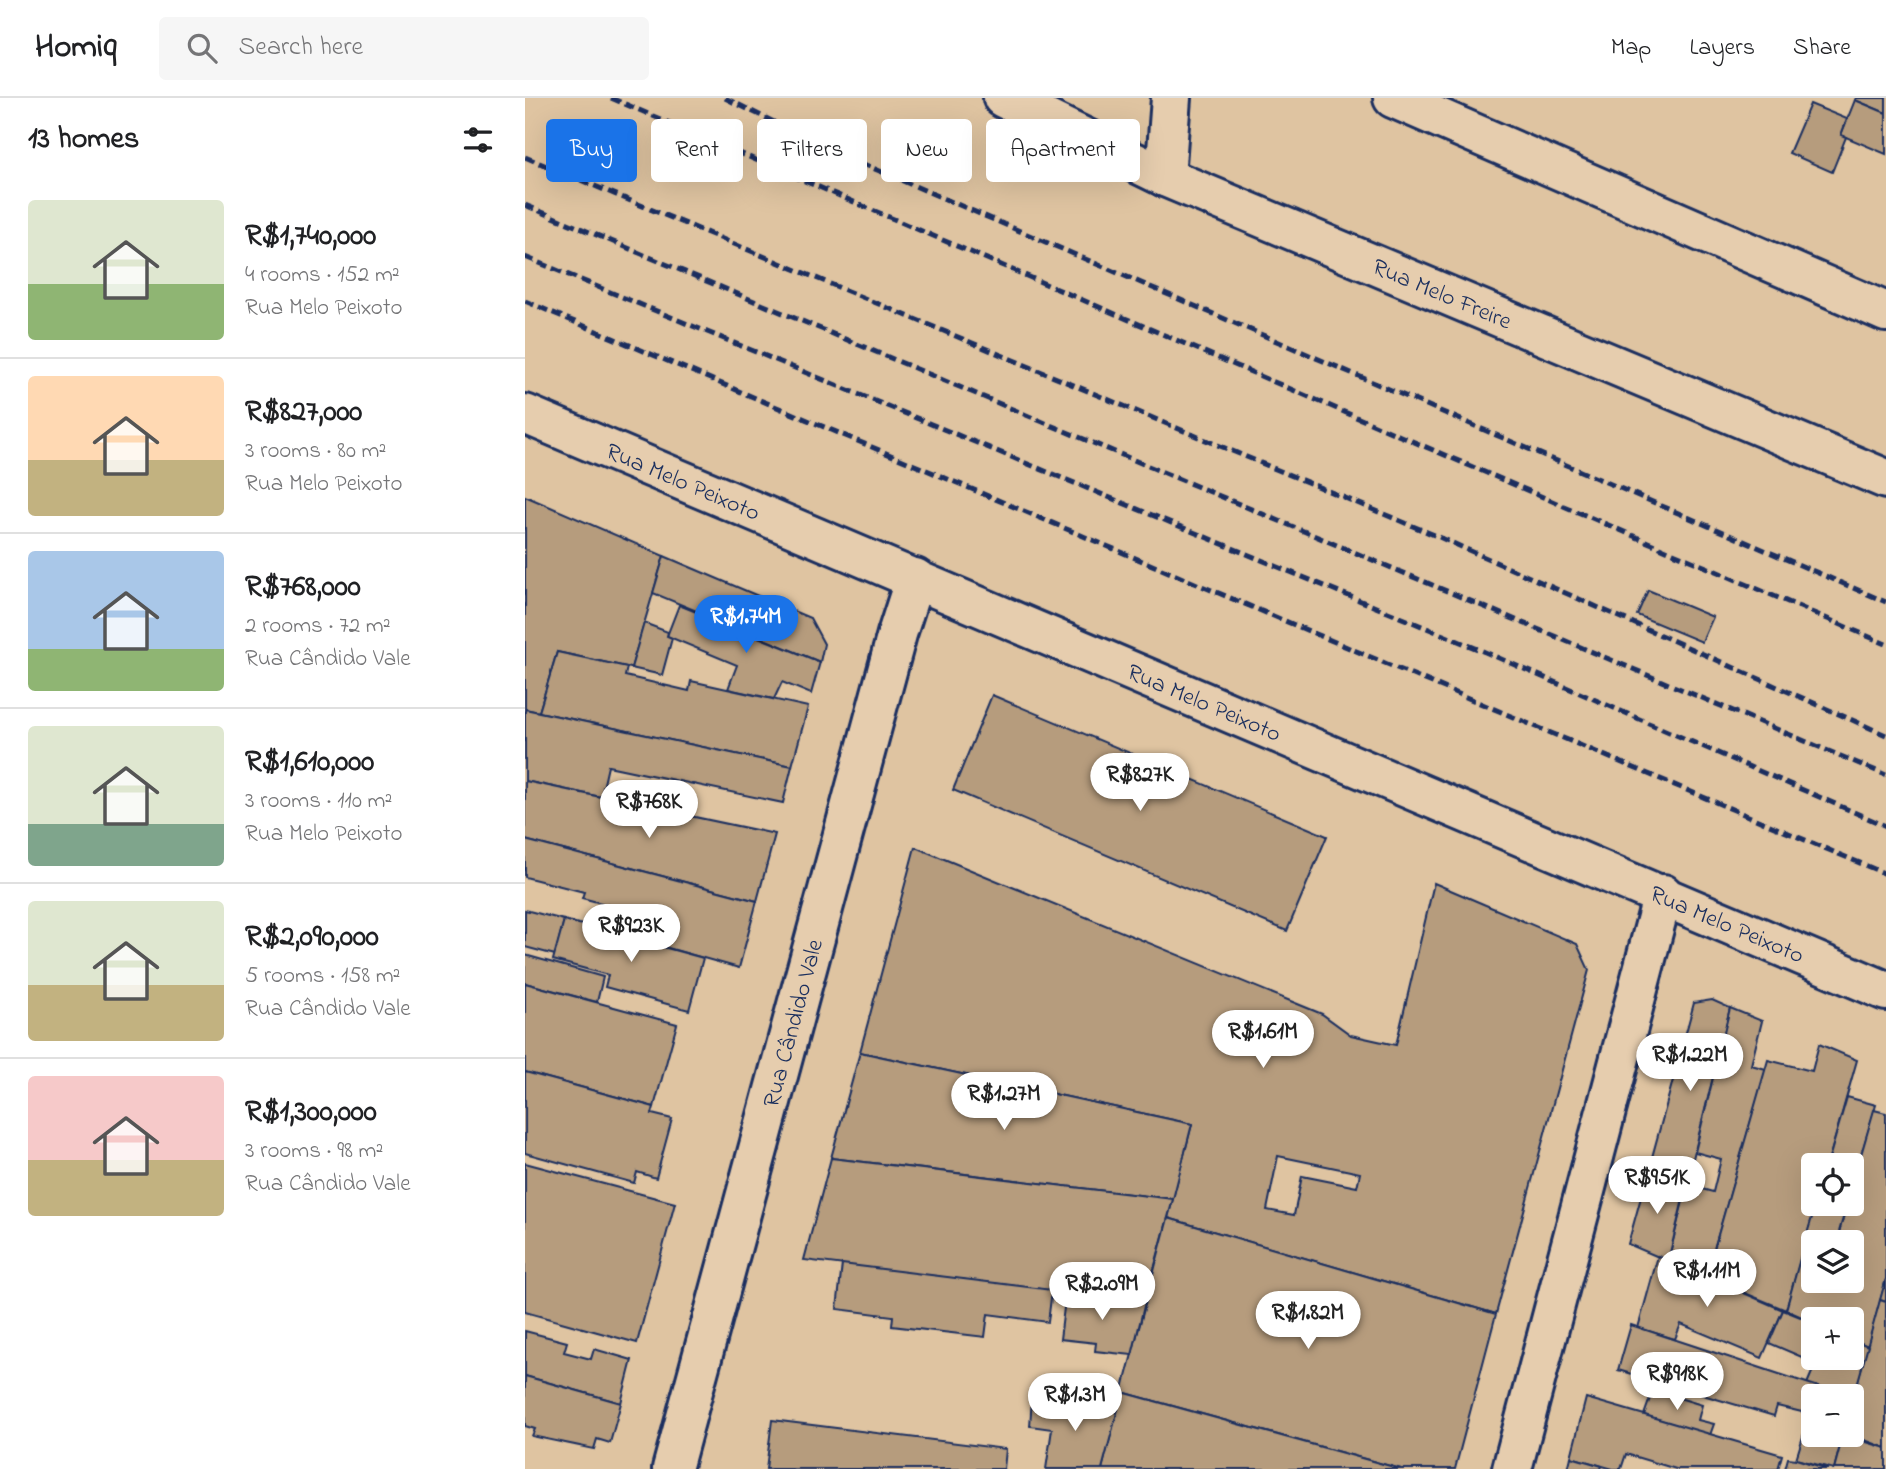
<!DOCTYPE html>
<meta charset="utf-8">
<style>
body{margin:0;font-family:"Indie Flower",sans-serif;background:#f6f6f6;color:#202124;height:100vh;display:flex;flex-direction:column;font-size:26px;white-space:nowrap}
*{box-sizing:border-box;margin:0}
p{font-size:23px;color:#757577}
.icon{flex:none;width:38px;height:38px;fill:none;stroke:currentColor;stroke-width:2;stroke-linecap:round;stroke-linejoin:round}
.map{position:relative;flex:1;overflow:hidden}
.side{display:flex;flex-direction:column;background:#fff;width:525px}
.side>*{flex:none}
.banner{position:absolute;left:21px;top:21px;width:665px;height:63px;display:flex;gap:14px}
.fabs{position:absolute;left:1276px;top:1055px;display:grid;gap:14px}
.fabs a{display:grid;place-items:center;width:63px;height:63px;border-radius:7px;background:#fff;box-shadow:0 7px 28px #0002;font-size:35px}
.price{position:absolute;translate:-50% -60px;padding:0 16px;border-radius:24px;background:#fff;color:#222;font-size:23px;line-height:46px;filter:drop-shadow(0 2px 4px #0008)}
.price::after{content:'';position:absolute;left:50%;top:42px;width:21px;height:16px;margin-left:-10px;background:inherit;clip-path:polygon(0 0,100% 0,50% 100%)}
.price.selected{background:#1a73e8;color:#fff}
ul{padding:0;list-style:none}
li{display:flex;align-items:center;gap:21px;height:175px;padding:0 28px}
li+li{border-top:2px solid #e0e0e0}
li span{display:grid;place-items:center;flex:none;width:196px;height:140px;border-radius:7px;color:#555}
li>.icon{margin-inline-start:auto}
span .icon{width:84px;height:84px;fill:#fffc;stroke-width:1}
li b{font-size:30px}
h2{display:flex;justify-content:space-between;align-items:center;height:84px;padding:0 28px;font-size:30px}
.tag{padding:0 24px;border-radius:7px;background:#fff;box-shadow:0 7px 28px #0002;font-size:24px;line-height:63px}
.tag.selected{background:#1a73e8;color:#fff}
header{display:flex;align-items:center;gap:42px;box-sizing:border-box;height:98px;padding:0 35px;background:#fff;border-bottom:2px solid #e0e0e0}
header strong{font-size:33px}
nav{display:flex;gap:38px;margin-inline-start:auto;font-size:24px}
.search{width:490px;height:63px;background:#f6f6f6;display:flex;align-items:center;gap:18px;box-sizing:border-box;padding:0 24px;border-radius:7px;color:#757577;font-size:26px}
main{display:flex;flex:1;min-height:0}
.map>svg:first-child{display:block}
.building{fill:#b69c7d;stroke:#1b2f5e;stroke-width:2;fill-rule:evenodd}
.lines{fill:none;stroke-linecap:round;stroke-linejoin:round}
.minor-casing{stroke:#1b2f5e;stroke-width:44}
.secondary-casing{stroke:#1b2f5e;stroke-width:44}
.trunk-casing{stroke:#1b2f5e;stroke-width:44}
.minor{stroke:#e6cdae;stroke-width:38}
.secondary{stroke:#e6cdae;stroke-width:38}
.trunk{stroke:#e6cdae;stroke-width:38}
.rail{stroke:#1b2f5e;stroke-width:5;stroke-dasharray:10 5;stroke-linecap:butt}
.labels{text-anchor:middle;stroke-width:6;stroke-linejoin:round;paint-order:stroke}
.street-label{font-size:24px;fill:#1b2f5e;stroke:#e6cdae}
</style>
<header>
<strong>Homiq</strong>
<div class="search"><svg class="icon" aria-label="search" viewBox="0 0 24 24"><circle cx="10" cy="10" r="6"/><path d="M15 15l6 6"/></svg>Search here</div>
<nav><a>Map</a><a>Layers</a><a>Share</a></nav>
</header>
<main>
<section class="side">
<h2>13 homes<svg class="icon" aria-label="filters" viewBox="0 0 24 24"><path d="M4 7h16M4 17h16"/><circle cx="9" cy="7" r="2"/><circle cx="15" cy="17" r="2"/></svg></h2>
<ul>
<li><span style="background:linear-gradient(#dfe7d0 60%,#8fb573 0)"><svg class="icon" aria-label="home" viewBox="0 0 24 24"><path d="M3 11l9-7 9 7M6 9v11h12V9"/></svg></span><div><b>R$1,740,000</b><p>4 rooms · 152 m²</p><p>Rua Melo Peixoto</p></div></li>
<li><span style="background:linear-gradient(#ffd9b3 60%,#c2b280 0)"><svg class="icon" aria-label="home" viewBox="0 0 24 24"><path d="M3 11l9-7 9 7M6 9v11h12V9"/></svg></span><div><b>R$827,000</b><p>3 rooms · 80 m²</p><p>Rua Melo Peixoto</p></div></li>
<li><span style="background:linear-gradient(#a9c7e8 70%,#8fb573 0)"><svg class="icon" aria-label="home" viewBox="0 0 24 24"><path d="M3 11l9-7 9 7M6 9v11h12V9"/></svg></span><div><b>R$768,000</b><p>2 rooms · 72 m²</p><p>Rua Cândido Vale</p></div></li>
<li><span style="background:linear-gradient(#dfe7d0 70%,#7fa58c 0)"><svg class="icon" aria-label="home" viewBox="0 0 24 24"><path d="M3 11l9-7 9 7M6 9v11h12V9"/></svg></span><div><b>R$1,610,000</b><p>3 rooms · 110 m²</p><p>Rua Melo Peixoto</p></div></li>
<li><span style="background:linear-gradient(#dfe7d0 60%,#c2b280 0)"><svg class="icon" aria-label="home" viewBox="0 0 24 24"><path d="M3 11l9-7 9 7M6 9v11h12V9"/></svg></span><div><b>R$2,090,000</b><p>5 rooms · 158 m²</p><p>Rua Cândido Vale</p></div></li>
<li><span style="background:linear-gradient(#f6c9c9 60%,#c2b280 0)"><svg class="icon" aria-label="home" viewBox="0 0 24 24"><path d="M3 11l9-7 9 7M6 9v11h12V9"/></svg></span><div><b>R$1,300,000</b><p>3 rooms · 98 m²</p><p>Rua Cândido Vale</p></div></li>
</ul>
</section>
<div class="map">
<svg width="1361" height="1371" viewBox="0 0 1361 1371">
<rect width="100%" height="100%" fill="#dfc4a1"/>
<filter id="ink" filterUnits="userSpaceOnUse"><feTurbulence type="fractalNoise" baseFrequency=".0143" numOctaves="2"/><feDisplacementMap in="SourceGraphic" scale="14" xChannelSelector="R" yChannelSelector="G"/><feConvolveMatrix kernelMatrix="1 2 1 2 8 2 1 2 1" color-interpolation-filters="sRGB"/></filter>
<g filter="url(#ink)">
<g class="building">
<path d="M 1331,0 L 1361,0 L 1361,15 L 1330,2 Z"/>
<path d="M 1330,2 L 1361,15 L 1361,56 L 1316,37 Z"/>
<path d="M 1285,6 L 1322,21 L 1316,37 L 1321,39 L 1307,74 L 1264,55 Z"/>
<path d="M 0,398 L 139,458 L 106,570 L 32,554 L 14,614 L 0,611 Z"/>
<path d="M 139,458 L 285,520 L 299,546 L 295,564 L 128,495 Z"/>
<path d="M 1123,492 L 1188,519 L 1177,544 L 1112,517 Z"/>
<path d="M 154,507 L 295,564 L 286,596 L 257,584 L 249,601 L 203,591 L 212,567 L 142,538 Z"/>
<path d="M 119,525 L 143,534 L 142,538 L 147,540 L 137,577 L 106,570 Z"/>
<path d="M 32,554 L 102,569 L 100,578 L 164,593 L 166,583 L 283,609 L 267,668 L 14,614 Z"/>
<path d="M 467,597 L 802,738 L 762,833 L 428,692 Z"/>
<path d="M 0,611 L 267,668 L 258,705 L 83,668 L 76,699 L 0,683 Z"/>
<path d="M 0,683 L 250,736 L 232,803 L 0,742 Z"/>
<path d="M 0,742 L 232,803 L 214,870 L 111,841 L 118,816 L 57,800 L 59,794 L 0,779 Z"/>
<path d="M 390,749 L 797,916 L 826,937 L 871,947 L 909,785 L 1052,846 L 1064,872 L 971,1216 L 643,1120 L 667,1026 L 335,954 ZM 753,1058 L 835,1075 L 832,1089 L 777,1078 L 769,1117 L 742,1112 Z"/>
<path d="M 0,812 L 39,822 L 30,857 L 0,849 Z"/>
<path d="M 39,822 L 178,860 L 164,912 L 80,889 L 83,877 L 28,862 Z"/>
<path d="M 0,857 L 78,879 L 72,904 L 0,885 Z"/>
<path d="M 0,885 L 152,926 L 129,1009 L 0,974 Z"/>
<path d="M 1187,902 L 1205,910 L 1161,1089 L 1123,1074 L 1169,905 Z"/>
<path d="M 1205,910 L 1237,923 L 1226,967 L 1241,971 L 1181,1179 L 1143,1163 L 1162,1087 L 1188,1094 L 1196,1061 L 1170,1054 Z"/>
<path d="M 1294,946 L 1332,962 L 1302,1068 L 1288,1068 L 1288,1106 L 1291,1106 L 1261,1212 L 1181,1179 L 1243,962 L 1287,973 Z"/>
<path d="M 335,954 L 667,1026 L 648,1101 L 306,1060 Z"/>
<path d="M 0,974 L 129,1009 L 127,1016 L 147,1021 L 131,1080 L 112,1074 L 109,1085 L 0,1055 Z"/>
<path d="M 1322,999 L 1351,1007 L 1326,1091 L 1326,1068 L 1302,1068 Z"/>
<path d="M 1349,1012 L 1361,1015 L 1361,1181 L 1343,1248 L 1326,1241 L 1326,1222 L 1288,1222 L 1288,1224 L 1261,1212 L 1279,1146 L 1288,1148 L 1288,1183 L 1326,1183 L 1326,1144 L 1312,1141 L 1322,1106 L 1326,1106 L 1326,1091 Z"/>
<path d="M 306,1060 L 648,1101 L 620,1204 L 279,1162 Z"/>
<path d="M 0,1065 L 150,1105 L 112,1245 L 0,1214 Z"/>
<path d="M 1123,1074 L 1161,1089 L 1143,1163 L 1103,1146 Z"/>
<path d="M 1291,1106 L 1322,1106 L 1312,1141 L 1319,1144 L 1288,1144 L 1288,1148 L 1279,1146 Z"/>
<path d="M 643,1120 L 971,1216 L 930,1371 L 876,1371 L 597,1294 Z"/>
<path d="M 1133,1158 L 1258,1212 L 1237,1260 L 1156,1226 L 1150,1241 L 1113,1230 Z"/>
<path d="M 317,1166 L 527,1192 L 523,1224 L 463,1216 L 460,1239 L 367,1228 L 368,1218 L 312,1211 Z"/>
<path d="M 1361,1181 L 1361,1204 L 1355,1202 Z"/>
<path d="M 541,1194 L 620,1204 L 607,1257 L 570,1253 L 571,1245 L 535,1241 Z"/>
<path d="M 1355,1202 L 1361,1204 L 1361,1350 L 1326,1337 L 1326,1308 Z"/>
<path d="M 1258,1212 L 1288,1224 L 1288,1260 L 1326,1260 L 1326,1241 L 1343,1248 L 1328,1301 L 1282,1286 L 1291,1265 L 1244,1245 Z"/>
<path d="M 1106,1227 L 1321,1298 L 1288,1298 L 1288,1337 L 1318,1337 L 1309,1371 L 1271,1361 L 1285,1316 L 1252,1308 L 1249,1318 L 1093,1272 Z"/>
<path d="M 0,1233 L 42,1244 L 39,1254 L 66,1261 L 69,1251 L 107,1262 L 96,1305 L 0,1278 Z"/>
<path d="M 0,1278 L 96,1305 L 85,1345 L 72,1341 L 69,1351 L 7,1338 L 10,1331 L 0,1328 Z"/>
<path d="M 1128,1292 L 1177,1307 L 1173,1322 L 1189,1326 L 1185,1337 L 1119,1317 Z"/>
<path d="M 597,1294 L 876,1371 L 577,1371 Z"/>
<path d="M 507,1300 L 593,1311 L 577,1371 L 521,1371 L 527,1331 L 505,1328 Z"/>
<path d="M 1061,1300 L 1257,1357 L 1253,1371 L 1151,1371 L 1101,1356 L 1096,1371 L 1088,1371 L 1046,1359 Z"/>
<path d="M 247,1322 L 481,1351 L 479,1371 L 241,1371 Z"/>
<path d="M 1318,1337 L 1361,1350 L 1361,1371 L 1309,1371 Z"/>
<path d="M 1046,1359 L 1077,1368 L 1076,1371 L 1043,1371 Z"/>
<path d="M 1263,1360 L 1271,1361 L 1303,1371 L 1260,1371 Z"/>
</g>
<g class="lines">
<g class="minor-casing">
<g id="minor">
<path d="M 640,79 L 646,0"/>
<path id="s1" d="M 147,1371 L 372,536 L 390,480"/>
<path d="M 987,1371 L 1138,796"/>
</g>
</g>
<g class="secondary-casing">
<g id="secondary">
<path id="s2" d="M 0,316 L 1361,893"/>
</g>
</g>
<g class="trunk-casing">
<g id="trunk">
<path id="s3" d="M 478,0 L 640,79 L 1361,381"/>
<path d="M 868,0 L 1361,214"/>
</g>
</g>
<use href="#minor" class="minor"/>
<use href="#secondary" class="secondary"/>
<use href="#trunk" class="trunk"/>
<g class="rail">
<path d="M 86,0 L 1361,546"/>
<path d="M 200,0 L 308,53 L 1361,504"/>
<path d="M 0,59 L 914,439 L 1361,637"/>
<path d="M 0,107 L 1361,677"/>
<path d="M 0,159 L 960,554 L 1361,728"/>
<path d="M 0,203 L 1361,776"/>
</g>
</g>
</g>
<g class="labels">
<g class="street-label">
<text dy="8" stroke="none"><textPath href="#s3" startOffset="481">Rua Melo Freire</textPath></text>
<text dy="8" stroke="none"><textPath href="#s2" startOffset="172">Rua Melo Peixoto</textPath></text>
<text dy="8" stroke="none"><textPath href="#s2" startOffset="738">Rua Melo Peixoto</textPath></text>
<text dy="8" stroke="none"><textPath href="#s2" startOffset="1306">Rua Melo Peixoto</textPath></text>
<text dy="8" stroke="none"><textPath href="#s1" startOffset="462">Rua Cândido Vale</textPath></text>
</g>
</g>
</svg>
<div class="fabs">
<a><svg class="icon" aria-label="locate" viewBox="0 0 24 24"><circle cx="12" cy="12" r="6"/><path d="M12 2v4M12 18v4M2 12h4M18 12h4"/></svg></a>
<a><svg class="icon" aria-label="layers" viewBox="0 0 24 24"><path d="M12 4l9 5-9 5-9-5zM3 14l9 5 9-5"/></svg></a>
<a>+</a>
<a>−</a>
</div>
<b class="price selected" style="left:221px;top:557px">R$1.74M</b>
<b class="price" style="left:615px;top:715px">R$827K</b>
<b class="price" style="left:124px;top:742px">R$768K</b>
<b class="price" style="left:106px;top:866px">R$923K</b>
<b class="price" style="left:738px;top:972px">R$1.61M</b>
<b class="price" style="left:1165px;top:995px">R$1.22M</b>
<b class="price" style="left:479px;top:1034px">R$1.27M</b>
<b class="price" style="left:1132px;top:1118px">R$951K</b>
<b class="price" style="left:1182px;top:1211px">R$1.11M</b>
<b class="price" style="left:577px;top:1224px">R$2.09M</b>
<b class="price" style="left:783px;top:1253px">R$1.82M</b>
<b class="price" style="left:1152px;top:1314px">R$918K</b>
<b class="price" style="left:550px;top:1335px">R$1.3M</b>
<div class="banner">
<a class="tag selected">Buy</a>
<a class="tag">Rent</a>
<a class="tag">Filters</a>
<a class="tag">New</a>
<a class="tag">Apartment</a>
</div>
</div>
</main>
